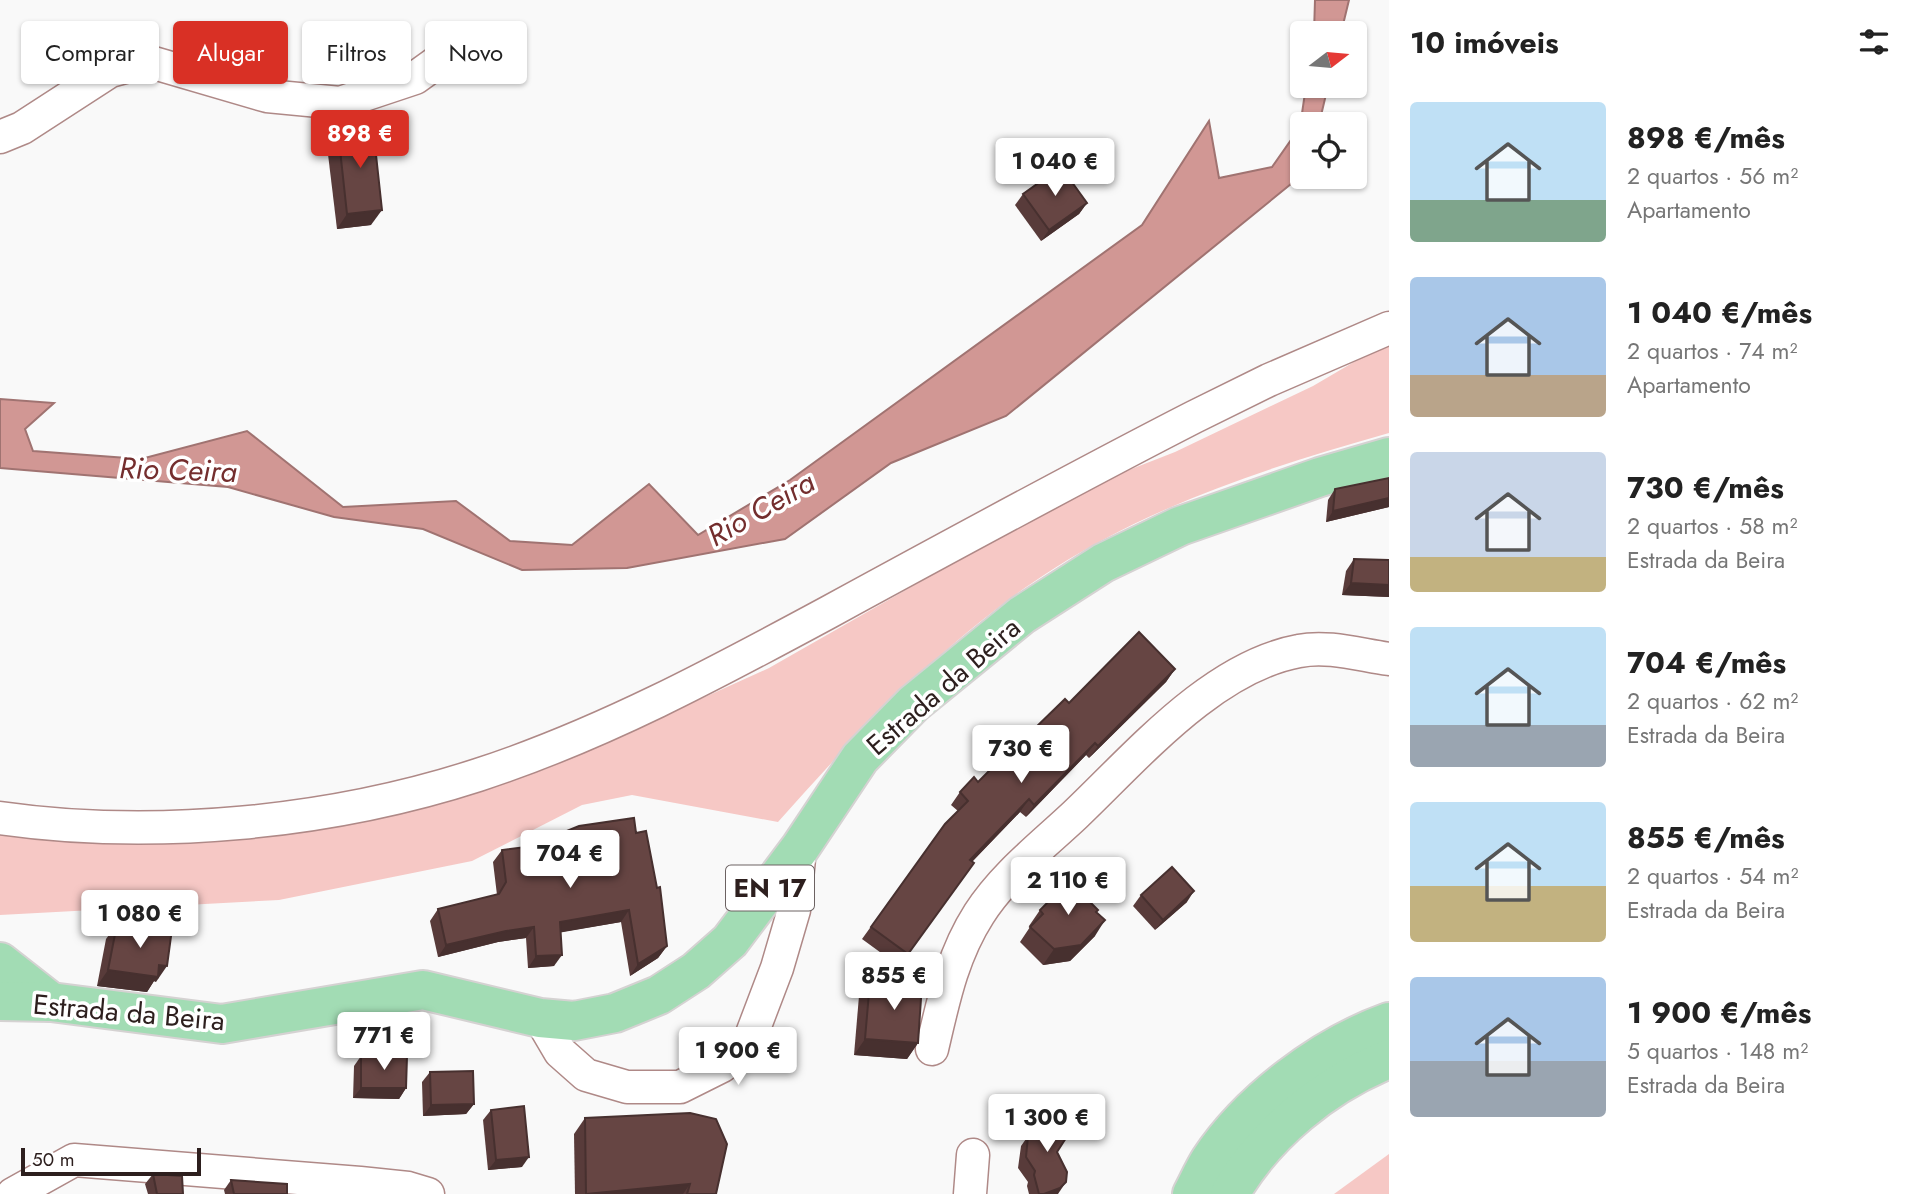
<!DOCTYPE html>
<html lang="pt">
<meta charset="utf-8">
<style>
body{margin:0;font-family:Jost,sans-serif;background:#f6f6f6;color:#222;height:100vh;display:flex;flex-direction:column;font-size:26px;white-space:nowrap}
*{box-sizing:border-box;margin:0}
p{font-size:23px;color:#767676}
.icon{flex:none;width:38px;height:38px;fill:none;stroke:currentColor;stroke-width:2;stroke-linecap:round;stroke-linejoin:round}
.map{position:relative;flex:1;overflow:hidden}
.sheet{display:flex;flex-direction:column;background:#fff;width:525px}
.sheet>*{flex:none}
.hud{position:absolute;left:21px;top:21px;width:665px;height:63px;display:flex;gap:14px}
.needle{width:46px;rotate:74deg}
.tools{position:absolute;left:1290px;top:21px;display:grid;gap:14px}
.tools a{display:grid;place-items:center;width:77px;height:77px;border-radius:7px;background:#fff;box-shadow:0 2px 5px #0004;font-size:35px}
.scale{position:absolute;left:21px;bottom:18px;width:180px;box-sizing:border-box;padding-left:7px;border:4px solid #2d1f1e;border-top:0;font-size:19px;line-height:24px;white-space:nowrap;color:#2d1f1e;-webkit-text-stroke:5px #fff;paint-order:stroke}
.price{position:absolute;translate:-50% -60px;padding:0 16px;border-radius:7px;background:#fff;color:#222;font-size:23px;line-height:46px;filter:drop-shadow(0 2px 4px #0008)}
.price::after{content:'';position:absolute;left:50%;top:42px;width:21px;height:16px;margin-left:-10px;background:inherit;clip-path:polygon(0 0,100% 0,50% 100%)}
.price.current{background:#d93025;color:#fff}
ul{padding:0;list-style:none}
li{display:flex;align-items:center;gap:21px;height:175px;padding:0 21px}
li span{display:grid;place-items:center;flex:none;width:196px;height:140px;border-radius:7px;color:#555}
li>.icon{margin-inline-start:auto}
span .icon{width:84px;height:84px;fill:#fffc;stroke-width:1}
li b{font-size:30px}
h2{display:flex;justify-content:space-between;align-items:center;height:84px;padding:0 21px;font-size:30px}
.chip{padding:0 24px;border-radius:7px;background:#fff;box-shadow:0 2px 5px #0004;font-size:24px;line-height:63px}
.chip.current{background:#d93025;color:#fff}
main{display:flex;flex:1;min-height:0}
.map>svg:first-child{display:block}
.green{fill:#f6c8c5}
.water{fill:#d19794;stroke:#a07371;stroke-width:2}
.lines{fill:none;stroke-linecap:round;stroke-linejoin:round}
.minor-casing{stroke:#af8987;stroke-width:35}
.major-casing{stroke:#d5d2d2;stroke-width:42}
.minor{stroke:#fff;stroke-width:32}
.major{stroke:#a2dcb4;stroke-width:38}
.wall{fill:#583b3a}
.shaded-wall{fill:#47302f}
.building{fill:#664543;stroke:#47302f;stroke-width:2}
.labels{text-anchor:middle;stroke-width:7;stroke-linejoin:round;paint-order:stroke}
.shield{fill:#fff;stroke:#6c6262;stroke-width:2}
.shield-label{font-size:26px;font-weight:bold;fill:#2d1f1e}
.street-label{font-size:28px;fill:#2d1f1e;stroke:#fff}
.water-label{font-size:30px;font-style:italic;fill:#742e2e;stroke:#fff}
</style>
<main>
<div class="map">
<svg width="1389" height="1194" viewBox="0 0 1389 1194">
<rect width="100%" height="100%" fill="#f9f9f9"/>
<g class="green">
<path d="M 1389,346 L 1389,433 C 1293,460 1189,493 1101,541 C 975,608 872,716 778,822 L 632,795 L 582,805 L 472,861 L 279,900 L 0,915 L 0,830 L 457,797 L 546,769 L 769,668 L 1088,486 L 1175,452 L 1313,386 L 1371,352 Z"/>
<path d="M 1389,1154 L 1389,1194 L 1334,1194 Z"/>
</g>
<g class="water">
<path d="M 1315,0 L 1349,0 L 1341,33 L 1314,33 Z"/>
<path d="M 1306,86 L 1328,86 L 1319,124 L 1302,124 L 1302,175 L 1006,416 L 891,463 L 785,539 L 627,568 L 522,570 L 423,529 L 334,517 L 228,487 L 0,468 L 0,399 L 54,403 L 25,429 L 33,451 L 141,459 L 247,431 L 343,507 L 456,501 L 510,541 L 572,545 L 649,484 L 698,535 L 790,480 L 1142,225 L 1209,121 L 1219,178 L 1272,167 L 1300,127 Z"/>
</g>
<g class="lines">
<g class="minor-casing">
<g id="minor">
<path d="M 0,137 L 22,128 L 110,71 L 147,61 L 267,96 L 340,103 L 415,78 L 447,55"/>
<path d="M 0,818 C 154,840 330,823 478,775 C 601,735 716,673 829,612 C 950,546 1071,480 1194,417 L 1269,380 L 1389,328"/>
<path d="M 540,1018 L 560,1052 L 586,1075 L 627,1087 L 680,1087 L 722,1066 L 750,1039 L 777,968 L 794,910 L 800,848"/>
<path d="M 932,1049 C 943,1002 952,956 979,914 C 1003,876 1042,846 1075,815 C 1137,756 1212,667 1299,651 C 1328,645 1360,655 1389,659"/>
<path d="M 13,1194 L 74,1160 L 360,1183 L 408,1188 L 428,1194"/>
<path d="M 970,1194 L 973,1155"/>
</g>
</g>
<g class="major-casing">
<g id="major">
<path d="M 0,962 L 51,1002"/>
<path d="M 0,1001 L 51,1002 L 222,1024 L 423,990 L 540,1018 L 574,1021 L 615,1013 L 659,995 L 696,971 L 730,941 L 800,848 L 860,758 L 913,704 L 1022,615 L 1103,563 L 1180,526 L 1320,477 L 1389,457"/>
<path d="M 1192,1194 C 1198,1183 1203,1171 1210,1160 C 1249,1101 1322,1046 1389,1022"/>
<path d="M 1230,1194 C 1265,1133 1325,1085 1389,1059"/>
</g>
</g>
<use href="#minor" class="minor"/>
<use href="#major" class="major"/>
</g>
<g class="wall">
<path d="M 338,131 L 371,225 L 337,229 L 327,146 Z"/>
<path d="M 1023,194 L 1087,203 L 1079,214 L 1041,241 L 1015,205 Z"/>
<path d="M 1389,478 L 1389,507 L 1326,522 L 1328,500 L 1335,489 Z"/>
<path d="M 1354,559 L 1389,560 L 1389,597 L 1342,595 L 1346,571 Z"/>
<path d="M 1175,669 L 1166,682 L 1089,758 L 1086,755 L 1026,817 L 1020,812 L 972,862 L 974,863 L 899,966 L 862,939 L 945,824 L 958,811 L 951,805 L 960,792 L 978,782 L 999,761 L 996,758 L 1005,745 L 1029,734 L 1069,703 Z"/>
<path d="M 564,832 L 636,833 L 667,946 L 658,958 L 630,976 L 621,922 L 561,932 L 554,966 L 528,968 L 526,938 L 498,942 L 438,957 L 430,921 L 438,909 L 497,895 L 493,862 L 502,850 L 557,843 Z"/>
<path d="M 1091,890 L 1086,898 L 1098,910 L 1097,912 L 1095,936 L 1070,961 L 1043,965 L 1020,942 L 1030,927 L 1029,926 L 1040,910 Z"/>
<path d="M 1141,895 L 1187,902 L 1155,930 L 1133,906 Z"/>
<path d="M 117,924 L 156,982 L 154,981 L 147,992 L 97,986 L 106,939 Z"/>
<path d="M 870,981 L 918,1043 L 907,1059 L 854,1055 L 859,996 Z"/>
<path d="M 361,1056 L 406,1088 L 399,1099 L 353,1098 L 354,1066 Z"/>
<path d="M 430,1072 L 474,1104 L 466,1114 L 423,1116 L 422,1082 Z"/>
<path d="M 491,1110 L 522,1167 L 488,1170 L 483,1120 Z"/>
<path d="M 585,1118 L 716,1194 L 575,1194 L 574,1134 Z"/>
<path d="M 1040,1119 L 1057,1152 L 1058,1194 L 1029,1194 L 1027,1186 L 1028,1182 L 1018,1168 L 1021,1146 Z"/>
<path d="M 153,1174 L 183,1194 L 148,1194 L 145,1184 Z"/>
<path d="M 231,1180 L 287,1194 L 225,1194 L 224,1190 Z"/>
</g>
<g class="shaded-wall">
<path d="M 1087,203 L 1079,214 L 1041,241 L 1049,230 Z"/>
<path d="M 382,210 L 371,225 L 337,229 L 347,214 Z"/>
<path d="M 1389,498 L 1389,507 L 1326,522 L 1333,511 Z"/>
<path d="M 1351,583 L 1389,585 L 1389,597 L 1342,595 Z"/>
<path d="M 1175,669 L 1166,682 L 1089,758 L 1098,746 Z"/>
<path d="M 1095,743 L 1086,755 L 1026,817 L 1034,805 Z"/>
<path d="M 1029,799 L 1020,812 L 961,873 L 970,860 Z"/>
<path d="M 1194,891 L 1187,902 L 1155,930 L 1163,920 Z"/>
<path d="M 629,910 L 621,922 L 552,934 L 560,922 Z"/>
<path d="M 1105,920 L 1095,936 L 1070,961 L 1043,965 L 1054,949 Z"/>
<path d="M 534,927 L 526,938 L 498,942 L 438,957 L 446,945 L 506,931 Z"/>
<path d="M 667,946 L 658,958 L 630,976 L 638,964 Z"/>
<path d="M 562,955 L 554,966 L 528,968 L 536,956 Z"/>
<path d="M 159,965 L 167,966 L 156,982 L 154,981 L 147,992 L 97,986 L 108,970 Z"/>
<path d="M 865,1039 L 918,1043 L 907,1059 L 854,1055 Z"/>
<path d="M 361,1088 L 406,1088 L 399,1099 L 353,1098 Z"/>
<path d="M 474,1104 L 466,1114 L 423,1116 L 431,1105 Z"/>
<path d="M 529,1157 L 522,1167 L 488,1170 L 496,1160 Z"/>
<path d="M 1066,1182 L 1058,1194 L 1044,1194 Z"/>
<path d="M 690,1184 L 683,1194 L 587,1194 Z"/>
</g>
<g class="building">
<path d="M 373,127 L 382,210 L 347,214 L 338,131 Z"/>
<path d="M 1061,167 L 1087,203 L 1049,230 L 1023,194 Z"/>
<path d="M 1389,478 L 1389,498 L 1333,511 L 1335,489 Z"/>
<path d="M 1354,559 L 1389,560 L 1389,585 L 1351,583 Z"/>
<path d="M 1139,632 L 1175,669 L 1098,746 L 1095,743 L 1034,805 L 1029,799 L 970,860 L 974,863 L 908,954 L 871,927 L 945,824 L 968,801 L 960,792 L 974,777 L 978,782 L 1010,750 L 1005,745 L 1023,727 L 1029,734 L 1065,699 L 1069,703 Z"/>
<path d="M 634,818 L 636,833 L 646,831 L 657,888 L 660,887 L 667,946 L 638,964 L 629,910 L 560,922 L 562,955 L 536,956 L 534,927 L 506,931 L 446,945 L 438,909 L 499,894 L 506,882 L 502,850 L 566,842 L 564,832 L 579,826 Z"/>
<path d="M 1172,867 L 1194,891 L 1163,920 L 1141,895 Z"/>
<path d="M 1076,874 L 1091,890 L 1085,897 L 1098,910 L 1096,912 L 1105,920 L 1081,945 L 1054,949 L 1030,927 L 1043,914 L 1040,910 Z"/>
<path d="M 117,924 L 172,929 L 167,966 L 159,965 L 158,977 L 108,970 Z"/>
<path d="M 870,981 L 922,984 L 918,1043 L 865,1039 Z"/>
<path d="M 361,1056 L 407,1056 L 406,1088 L 361,1088 Z"/>
<path d="M 473,1071 L 474,1104 L 431,1105 L 430,1072 Z"/>
<path d="M 524,1106 L 529,1157 L 496,1160 L 491,1110 Z"/>
<path d="M 690,1113 L 716,1119 L 727,1144 L 716,1194 L 687,1194 L 690,1184 L 586,1194 L 585,1118 Z"/>
<path d="M 1047,1116 L 1056,1118 L 1063,1123 L 1066,1130 L 1066,1138 L 1057,1152 L 1067,1172 L 1066,1182 L 1060,1188 L 1044,1194 L 1039,1194 L 1034,1175 L 1035,1171 L 1026,1157 L 1028,1136 L 1040,1119 Z"/>
<path d="M 153,1174 L 182,1176 L 183,1194 L 157,1194 Z"/>
<path d="M 231,1180 L 287,1184 L 287,1194 L 234,1194 Z"/>
</g>
<g class="labels">
<rect class="shield" x="726" y="865.5" width="88" height="45" rx="5"/>
<g class="shield-label">
<text x="770" y="897">EN 17</text>
</g>
<g class="street-label">
<text transform="translate(943 686) rotate(-41)" y="10">Estrada da Beira</text>
<text transform="translate(129 1012) rotate(5)" y="10">Estrada da Beira</text>
</g>
<g class="water-label">
<text transform="translate(178 470) rotate(2)" y="10">Rio Ceira</text>
<text transform="translate(761 509) rotate(-30)" y="10">Rio Ceira</text>
</g>
</g>
</svg>
<div class="tools">
<a><svg class="needle" viewBox="-14 -14 28 28"><path d="M0-13l5 13h-10z" fill="#e53935"/><path d="M0 13l5-13h-10z" fill="#767676"/></svg></a>
<a><svg class="icon" aria-label="locate" viewBox="0 0 24 24"><circle cx="12" cy="12" r="6"/><path d="M12 2v4M12 18v4M2 12h4M18 12h4"/></svg></a>
</div>
<div class="scale">50 m</div>
<b class="price current" style="left:360px;top:170px">898 €</b>
<b class="price" style="left:1055px;top:198px">1 040 €</b>
<b class="price" style="left:1021px;top:785px">730 €</b>
<b class="price" style="left:570px;top:890px">704 €</b>
<b class="price" style="left:1068px;top:917px">2 110 €</b>
<b class="price" style="left:140px;top:950px">1 080 €</b>
<b class="price" style="left:894px;top:1012px">855 €</b>
<b class="price" style="left:384px;top:1072px">771 €</b>
<b class="price" style="left:738px;top:1087px">1 900 €</b>
<b class="price" style="left:1047px;top:1154px">1 300 €</b>
<div class="hud">
<a class="chip">Comprar</a>
<a class="chip current">Alugar</a>
<a class="chip">Filtros</a>
<a class="chip">Novo</a>
</div>
</div>
<section class="sheet">
<h2>10 imóveis<svg class="icon" aria-label="filters" viewBox="0 0 24 24"><path d="M4 7h16M4 17h16"/><circle cx="9" cy="7" r="2"/><circle cx="15" cy="17" r="2"/></svg></h2>
<ul>
<li><span style="background:linear-gradient(#bfe0f5 70%,#7fa58c 0)"><svg class="icon" aria-label="home" viewBox="0 0 24 24"><path d="M3 11l9-7 9 7M6 9v11h12V9"/></svg></span><div><b>898 €/mês</b><p>2 quartos · 56 m²</p><p>Apartamento</p></div></li>
<li><span style="background:linear-gradient(#a9c7e8 70%,#b9a48a 0)"><svg class="icon" aria-label="home" viewBox="0 0 24 24"><path d="M3 11l9-7 9 7M6 9v11h12V9"/></svg></span><div><b>1 040 €/mês</b><p>2 quartos · 74 m²</p><p>Apartamento</p></div></li>
<li><span style="background:linear-gradient(#c9d6e8 75%,#c2b280 0)"><svg class="icon" aria-label="home" viewBox="0 0 24 24"><path d="M3 11l9-7 9 7M6 9v11h12V9"/></svg></span><div><b>730 €/mês</b><p>2 quartos · 58 m²</p><p>Estrada da Beira</p></div></li>
<li><span style="background:linear-gradient(#bfe0f5 70%,#9aa5b1 0)"><svg class="icon" aria-label="home" viewBox="0 0 24 24"><path d="M3 11l9-7 9 7M6 9v11h12V9"/></svg></span><div><b>704 €/mês</b><p>2 quartos · 62 m²</p><p>Estrada da Beira</p></div></li>
<li><span style="background:linear-gradient(#bfe0f5 60%,#c2b280 0)"><svg class="icon" aria-label="home" viewBox="0 0 24 24"><path d="M3 11l9-7 9 7M6 9v11h12V9"/></svg></span><div><b>855 €/mês</b><p>2 quartos · 54 m²</p><p>Estrada da Beira</p></div></li>
<li><span style="background:linear-gradient(#a9c7e8 60%,#9aa5b1 0)"><svg class="icon" aria-label="home" viewBox="0 0 24 24"><path d="M3 11l9-7 9 7M6 9v11h12V9"/></svg></span><div><b>1 900 €/mês</b><p>5 quartos · 148 m²</p><p>Estrada da Beira</p></div></li>
</ul>
</section>
</main>
